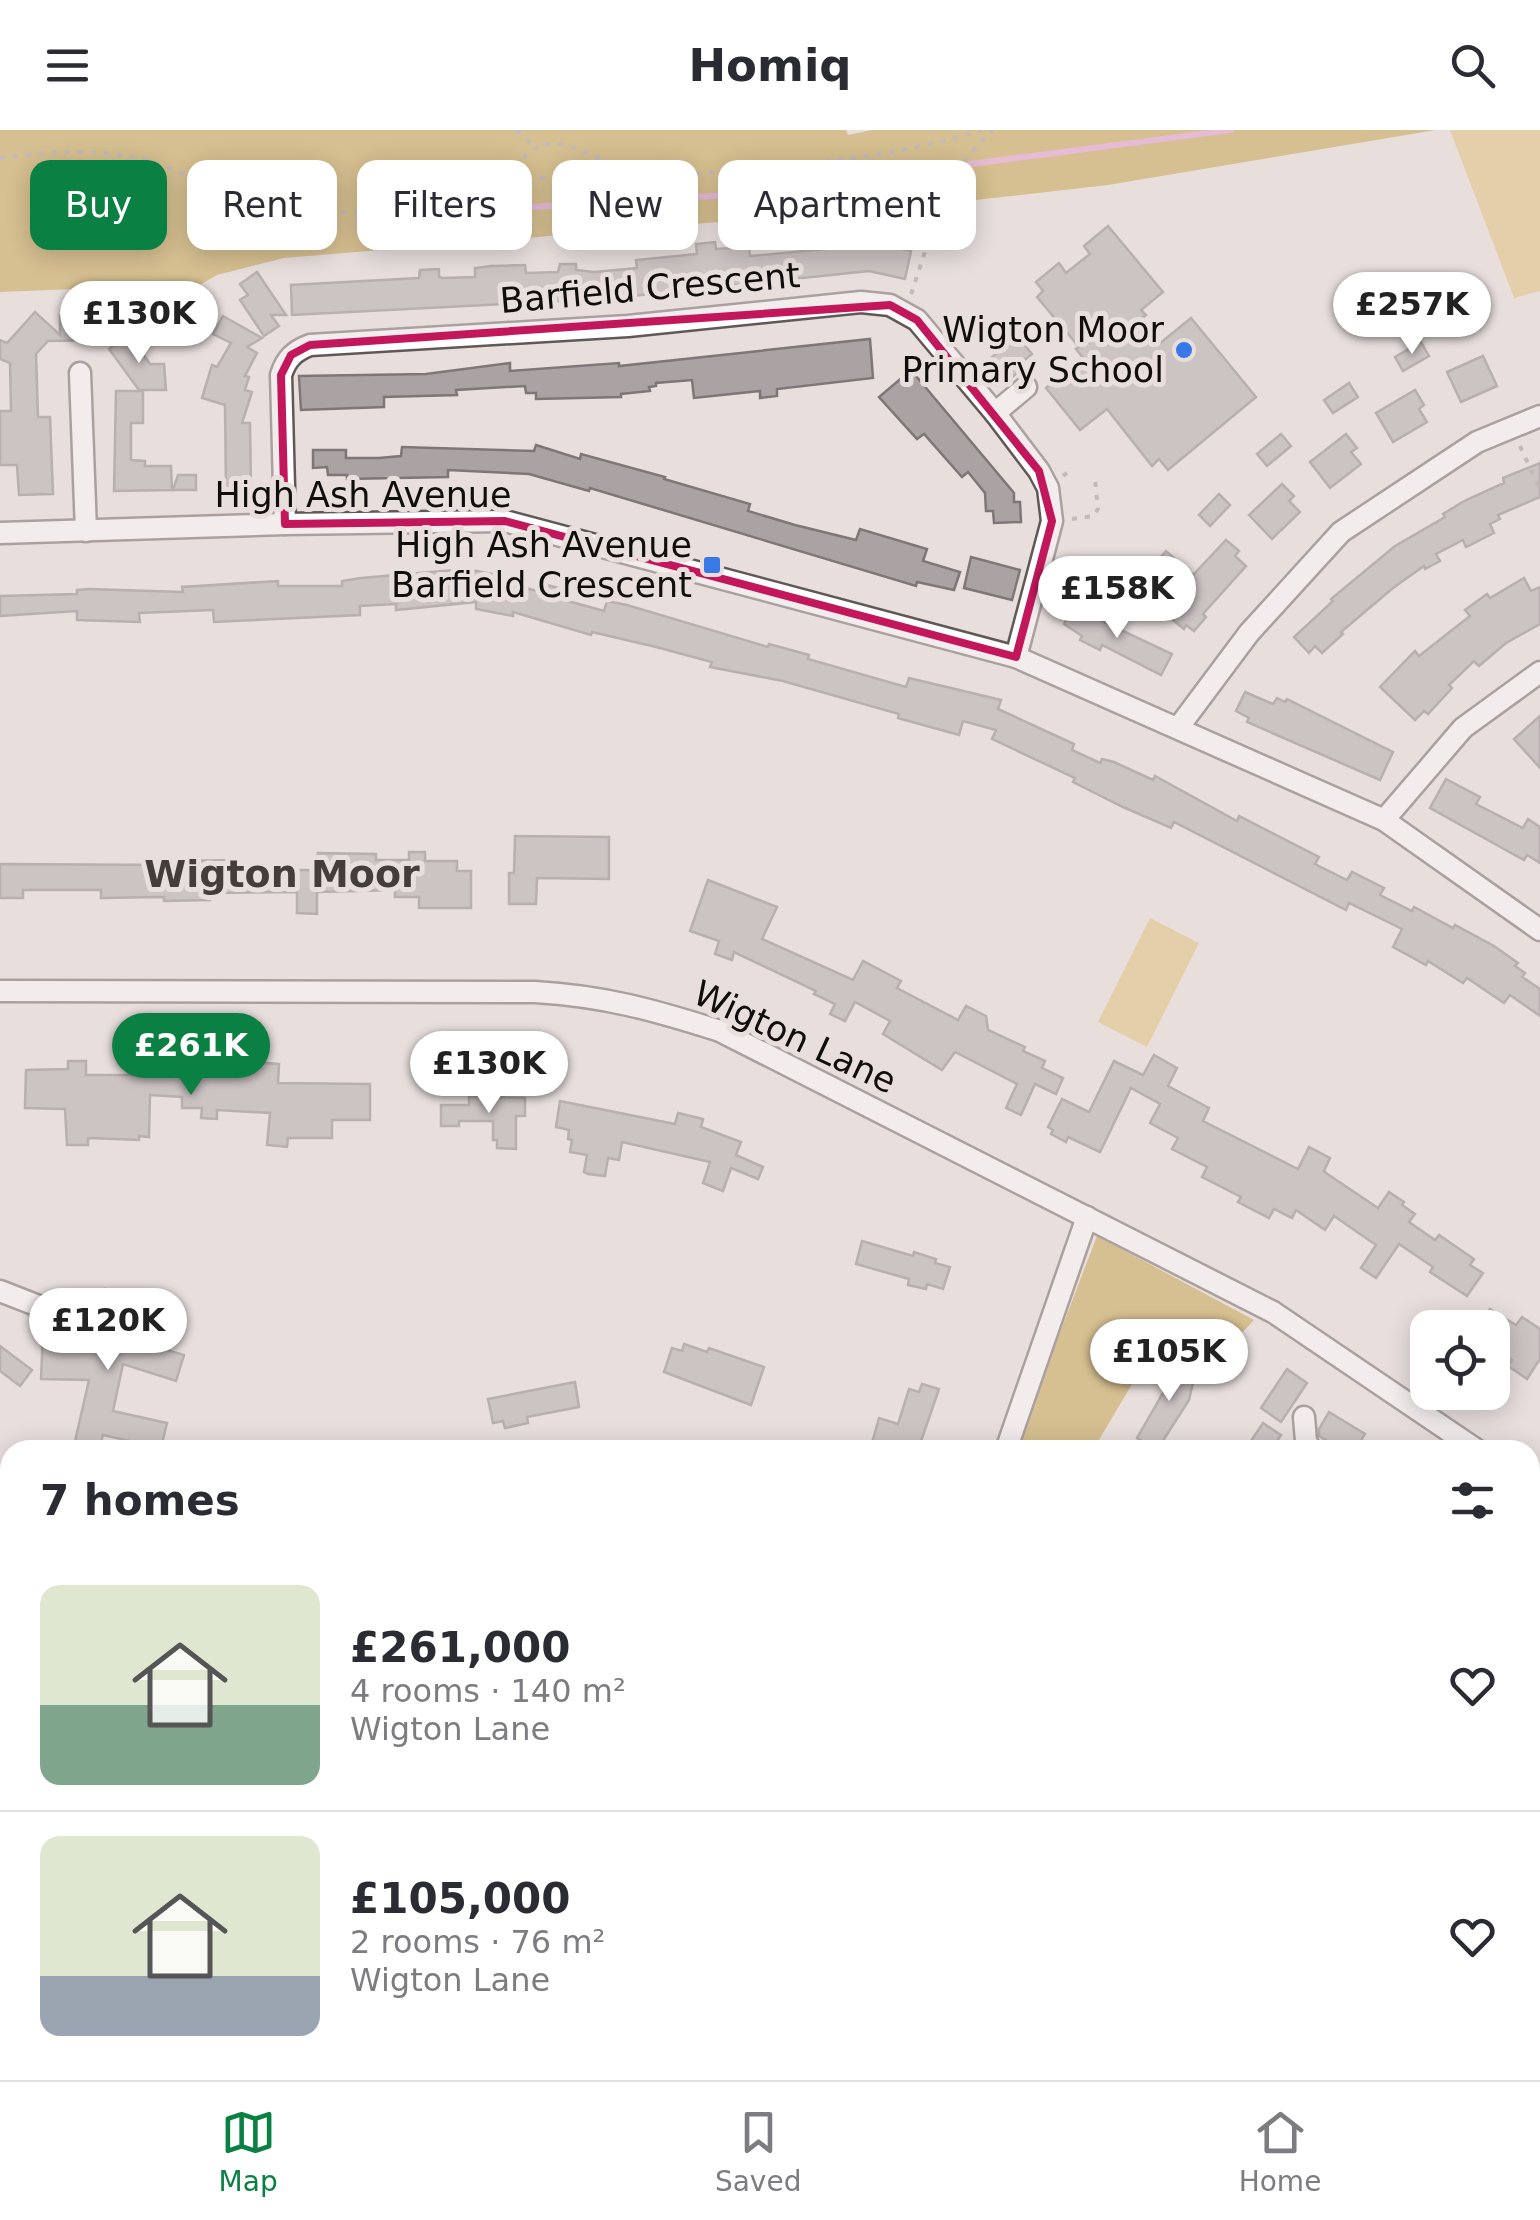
<!DOCTYPE html>
<meta charset="utf-8">
<style>
body{margin:0;font-family:"DejaVu Sans",sans-serif;background:#f2f2f3;color:#2b2b33;height:100vh;display:flex;flex-direction:column;font-size:38px;white-space:nowrap}
*{box-sizing:border-box;margin:0}
p{font-size:32px;color:#7c7c81}
.icon{flex:none;width:55px;height:55px;fill:none;stroke:currentColor;stroke-width:2;stroke-linecap:round;stroke-linejoin:round}
.map{position:relative;flex:1;overflow:hidden}
.panel{position:absolute;left:0px;top:1310px;width:1540px;height:640px;display:flex;flex-direction:column;background:#fff;border-radius:30px 30px 0 0;box-shadow:0 5px 25px #0003}
.panel>*{flex:none}
.hud{position:absolute;left:30px;top:30px;width:1000px;height:90px;display:flex;gap:20px}
.fabs{position:absolute;left:1410px;top:1180px;display:grid;gap:20px}
.fabs a{display:grid;place-items:center;width:100px;height:100px;border-radius:20px;background:#fff;box-shadow:0 5px 25px #0003;font-size:50px}
.price{position:absolute;translate:-50% -85px;padding:0 22px;border-radius:35px;background:#fff;color:#222;font-size:32px;line-height:65px;filter:drop-shadow(0 2px 5px #0008)}
.price::after{content:'';position:absolute;left:50%;top:60px;width:30px;height:22px;margin-left:-15px;background:inherit;clip-path:polygon(0 0,100% 0,50% 100%)}
.price.on{background:#0b8043;color:#fff}
ul{padding:0;list-style:none}
li{display:flex;align-items:center;gap:30px;height:250px;padding:0 40px}
li+li{border-top:2px solid #e1e1e2}
li span{display:grid;place-items:center;flex:none;width:280px;height:200px;border-radius:20px;color:#555}
li>.icon{margin-inline-start:auto}
span .icon{width:120px;height:120px;fill:#fffc;stroke-width:1}
li b{font-size:42px}
h2{display:flex;justify-content:space-between;align-items:center;height:120px;padding:0 40px;font-size:42px}
.pill{padding:0 35px;border-radius:20px;background:#fff;box-shadow:0 5px 25px #0003;font-size:35px;line-height:90px}
.pill.on{background:#0b8043;color:#fff}
header{display:flex;justify-content:space-between;align-items:center;height:130px;padding:0 40px;background:#fff;font-size:45px;font-weight:700}
.dock{display:flex;justify-content:space-around;align-items:center;height:140px;border-top:2px solid #e1e1e2;background:#fff;font-size:28px;color:#7c7c81}
.dock a{display:grid;justify-items:center;gap:5px}
.dock .on{color:#0b8043}
.map>svg:first-child{display:block}
.green{fill:#dfbc6e}
.forest{fill:#c09934}
.lines{fill:none;stroke-linecap:round;stroke-linejoin:round}
.stream{stroke:#e490c9;stroke-width:6}
.building{fill:#aba2a4;stroke:#7f7678;stroke-width:2.5}
.minor-casing{stroke:#605856;stroke-width:25}
.path{stroke:#968f8e;stroke-width:4;stroke-dasharray:5 8;stroke-linecap:butt}
.minor{stroke:#fff;stroke-width:20}
.marked{fill:none;stroke:#c2185b;stroke-width:8;stroke-linejoin:round}
.poi-dot{fill:#3779e7;stroke:#e8dfdd;stroke-width:4}
.labels{text-anchor:middle;stroke-width:10;stroke-linejoin:round;paint-order:stroke}
.street-label{font-size:35px;fill:#100d0d;stroke:#e8dfdd}
.poi-label{font-size:35px;fill:#100d0d;stroke:#e8dfdd;text-anchor:end}
.neighbourhood-label{font-size:38px;font-weight:bold;fill:#443d3b;stroke:#e8dfdd}
</style>
<header><svg class="icon" aria-label="menu" viewBox="0 0 24 24"><path d="M4 6h16M4 12h16M4 18h16"/></svg>Homiq<svg class="icon" aria-label="search" viewBox="0 0 24 24"><circle cx="10" cy="10" r="6"/><path d="M15 15l6 6"/></svg></header>
<div class="map">
<svg width="1540" height="1950" viewBox="0 0 1540 1950">
<rect width="100%" height="100%" fill="#e8dfdd"/>
<g class="green">
<path d="M 1450,0 L 1540,0 L 1540,161 L 1514,168 Z"/>
<path d="M 1150,788 L 1199,813 L 1147,917 L 1098,892 Z"/>
<path d="M 10,1612 L 10,1940 L 1530,1940 L 1530,1750 L 1540,1755 L 1540,1950 L 0,1950 L 0,1613 Z"/>
</g>
<g class="forest">
<path d="M 0,0 L 846,0 L 848,5 L 872,0 L 1436,0 L 1108,55 L 949,73 L 284,128 L 217,145 L 165,175 L 124,157 L 0,162 Z"/>
<path d="M 1097,1106 L 1254,1190 L 1218,1229 L 1164,1200 L 1093,1320 L 1015,1320 Z"/>
<path d="M 0,1524 L 10,1524 L 10,1612 L 0,1613 Z"/>
<path d="M 1530,1687 L 1540,1692 L 1540,1755 L 1530,1750 Z"/>
</g>
<g class="lines">
<g class="stream">
<path d="M 502,79 L 742,64 L 1231,0"/>
<path d="M 0,1565 L 10,1565"/>
<path d="M 1530,1708 L 1540,1713"/>
</g>
</g>
<g class="building">
<path d="M 1108,96 L 1163,162 L 1141,180 L 1146,185 L 1139,191 L 1158,215 L 1191,188 L 1256,267 L 1168,340 L 1159,329 L 1152,336 L 1107,279 L 1080,300 L 1046,258 L 1083,228 L 1076,219 L 1079,217 L 1037,167 L 1043,161 L 1036,152 L 1059,133 L 1066,143 L 1090,124 L 1084,116 Z"/>
<path d="M 715,112 L 716,119 L 749,117 L 750,126 L 880,114 L 911,121 L 905,149 L 869,141 L 604,169 L 292,185 L 291,155 L 419,148 L 420,140 L 439,139 L 439,147 L 443,148 L 475,147 L 475,138 L 491,136 L 525,135 L 526,143 L 558,142 L 560,134 L 576,134 L 576,140 L 594,142 L 637,138 L 636,130 L 697,124 L 696,114 Z"/>
<path d="M 257,142 L 286,185 L 271,185 L 279,196 L 264,206 L 240,170 L 248,165 L 240,154 Z"/>
<path d="M 78,176 L 104,176 L 104,210 L 48,211 L 36,224 L 38,287 L 50,287 L 53,364 L 19,365 L 17,335 L 0,335 L 0,281 L 11,281 L 10,233 L 0,229 L 0,210 L 7,213 L 35,182 L 60,205 L 60,186 L 78,185 Z"/>
<path d="M 223,186 L 262,208 L 247,217 L 257,223 L 245,246 L 249,247 L 245,260 L 252,262 L 242,293 L 250,293 L 251,358 L 226,358 L 225,275 L 202,268 L 212,235 L 217,237 L 231,213 L 213,204 Z"/>
<path d="M 129,204 L 150,234 L 164,234 L 166,260 L 139,260 L 109,219 Z"/>
<path d="M 1017,206 L 1032,224 L 1019,234 L 1023,238 L 1011,248 L 992,227 Z"/>
<path d="M 870,209 L 873,248 L 777,259 L 777,266 L 760,268 L 760,261 L 694,268 L 692,250 L 656,253 L 656,256 L 649,257 L 650,261 L 621,264 L 621,267 L 536,269 L 536,263 L 526,263 L 525,256 L 456,260 L 457,265 L 384,267 L 384,277 L 301,280 L 299,246 L 426,244 L 510,233 L 510,241 L 619,233 L 619,236 Z"/>
<path d="M 1421,212 L 1429,226 L 1403,241 L 1395,227 Z"/>
<path d="M 1483,226 L 1497,256 L 1461,272 L 1447,242 Z"/>
<path d="M 911,240 L 1014,363 L 1014,372 L 1020,372 L 1021,392 L 994,393 L 993,381 L 986,381 L 985,363 L 968,342 L 962,347 L 924,304 L 917,309 L 879,267 Z"/>
<path d="M 1349,253 L 1358,267 L 1333,283 L 1324,270 Z"/>
<path d="M 1415,260 L 1424,275 L 1419,279 L 1427,292 L 1393,312 L 1376,283 Z"/>
<path d="M 116,261 L 143,261 L 143,293 L 131,293 L 131,330 L 145,331 L 145,336 L 171,336 L 172,360 L 114,361 Z"/>
<path d="M 1281,304 L 1291,316 L 1267,336 L 1257,324 Z"/>
<path d="M 1346,304 L 1357,318 L 1351,322 L 1361,334 L 1330,358 L 1310,332 Z"/>
<path d="M 536,315 L 580,329 L 581,324 L 665,347 L 664,349 L 750,374 L 748,381 L 795,395 L 856,410 L 860,399 L 927,419 L 923,431 L 960,442 L 954,460 L 917,452 L 916,456 L 590,358 L 589,361 L 529,344 L 448,340 L 448,347 L 347,349 L 347,345 L 328,345 L 327,337 L 313,338 L 313,320 L 346,320 L 346,328 L 379,328 L 401,326 L 402,317 L 534,321 Z"/>
<path d="M 1540,333 L 1540,367 L 1498,385 L 1500,389 L 1490,394 L 1494,403 L 1466,417 L 1463,410 L 1436,424 L 1440,431 L 1425,439 L 1424,436 L 1393,458 L 1341,502 L 1343,504 L 1322,523 L 1315,516 L 1309,523 L 1294,507 L 1333,471 L 1331,469 L 1395,416 L 1445,387 L 1443,384 L 1464,371 L 1504,353 L 1503,348 Z"/>
<path d="M 178,345 L 196,345 L 196,360 L 173,360 Z"/>
<path d="M 1282,354 L 1294,366 L 1289,371 L 1300,382 L 1272,409 L 1249,385 Z"/>
<path d="M 1219,364 L 1230,375 L 1210,396 L 1199,385 Z"/>
<path d="M 1226,410 L 1239,421 L 1235,426 L 1246,436 L 1203,484 L 1206,487 L 1194,501 L 1186,495 L 1184,499 L 1168,486 L 1187,462 L 1156,433 L 1166,421 L 1193,445 Z"/>
<path d="M 971,427 L 1020,440 L 1012,470 L 964,458 Z"/>
<path d="M 466,439 L 519,449 L 518,456 L 545,463 L 547,455 L 570,461 L 568,471 L 604,481 L 607,471 L 627,475 L 768,517 L 769,514 L 809,525 L 808,529 L 906,557 L 909,548 L 1001,570 L 998,579 L 1074,614 L 1072,620 L 1100,633 L 1102,629 L 1114,632 L 1153,650 L 1155,646 L 1237,691 L 1239,686 L 1319,727 L 1315,734 L 1347,750 L 1352,742 L 1384,758 L 1380,765 L 1412,781 L 1414,777 L 1453,798 L 1455,795 L 1494,816 L 1518,833 L 1515,836 L 1525,843 L 1522,847 L 1540,859 L 1540,886 L 1510,865 L 1504,873 L 1467,848 L 1463,853 L 1428,831 L 1426,835 L 1393,817 L 1402,799 L 1349,773 L 1346,780 L 1174,692 L 1171,698 L 1123,677 L 1073,652 L 1075,648 L 992,609 L 996,600 L 963,591 L 959,605 L 898,588 L 899,584 L 783,551 L 710,537 L 712,532 L 656,517 L 592,502 L 591,505 L 513,482 L 513,486 L 476,479 L 476,472 L 396,480 L 396,474 L 360,476 L 360,485 L 214,492 L 213,480 L 139,483 L 140,492 L 77,490 L 77,481 L 0,486 L 0,466 L 77,464 L 77,460 L 89,459 L 183,462 L 182,457 L 278,451 L 278,456 L 342,456 L 342,451 L 361,448 Z"/>
<path d="M 1524,448 L 1531,461 L 1540,457 L 1540,494 L 1506,513 L 1479,536 L 1474,531 L 1449,555 L 1452,558 L 1428,584 L 1424,581 L 1415,590 L 1380,557 L 1415,521 L 1419,526 L 1470,486 L 1465,480 L 1487,464 L 1490,468 Z"/>
<path d="M 1072,477 L 1172,524 L 1161,545 L 1102,515 L 1100,520 L 1080,510 L 1082,506 L 1064,494 Z"/>
<path d="M 1245,562 L 1273,574 L 1277,568 L 1285,572 L 1287,569 L 1393,622 L 1380,650 L 1247,592 L 1249,588 L 1236,581 Z"/>
<path d="M 1540,586 L 1540,638 L 1514,609 Z"/>
<path d="M 1446,649 L 1480,667 L 1476,674 L 1523,698 L 1528,689 L 1540,697 L 1540,733 L 1527,725 L 1524,730 L 1430,678 Z"/>
<path d="M 515,706 L 609,707 L 609,749 L 537,748 L 536,774 L 509,774 L 509,743 L 514,743 Z"/>
<path d="M 409,722 L 425,722 L 425,731 L 457,731 L 457,741 L 471,741 L 471,778 L 419,778 L 419,767 L 395,767 L 395,760 L 317,762 L 317,784 L 297,783 L 297,762 L 210,763 L 210,770 L 164,771 L 164,767 L 101,768 L 101,760 L 23,760 L 23,768 L 0,768 L 0,734 L 174,735 L 174,731 L 237,730 L 237,737 L 285,736 L 285,740 L 317,740 L 318,723 L 376,724 L 376,730 L 409,730 Z"/>
<path d="M 708,750 L 777,777 L 762,809 L 853,850 L 863,831 L 901,851 L 897,858 L 958,890 L 966,876 L 986,886 L 988,900 L 1025,917 L 1023,921 L 1045,931 L 1042,938 L 1063,948 L 1056,964 L 1035,954 L 1021,985 L 1006,978 L 1017,954 L 955,922 L 942,940 L 883,904 L 890,891 L 855,872 L 845,891 L 830,884 L 835,874 L 814,864 L 816,861 L 734,822 L 732,830 L 715,824 L 719,811 L 690,801 Z"/>
<path d="M 134,914 L 154,915 L 154,928 L 176,929 L 175,934 L 253,939 L 253,932 L 279,934 L 278,953 L 370,954 L 370,990 L 332,990 L 332,1008 L 288,1008 L 287,1017 L 267,1015 L 270,983 L 217,980 L 217,989 L 201,988 L 202,978 L 182,978 L 182,967 L 150,965 L 149,1007 L 139,1006 L 139,1010 L 88,1008 L 88,1015 L 67,1015 L 65,979 L 25,978 L 26,940 L 68,939 L 68,931 L 86,931 L 86,945 L 134,945 Z"/>
<path d="M 1154,925 L 1177,938 L 1168,956 L 1209,978 L 1203,991 L 1298,1039 L 1309,1017 L 1330,1028 L 1324,1041 L 1326,1043 L 1378,1078 L 1389,1062 L 1404,1072 L 1402,1075 L 1415,1084 L 1409,1092 L 1435,1110 L 1439,1105 L 1474,1129 L 1470,1135 L 1483,1143 L 1467,1166 L 1430,1142 L 1433,1137 L 1399,1114 L 1376,1148 L 1361,1138 L 1376,1115 L 1334,1086 L 1325,1100 L 1296,1080 L 1292,1088 L 1274,1079 L 1269,1088 L 1238,1072 L 1241,1067 L 1202,1047 L 1207,1037 L 1172,1019 L 1178,1008 L 1150,993 L 1160,974 L 1131,958 L 1100,1022 L 1068,1007 L 1066,1012 L 1051,1004 L 1053,1000 L 1048,997 L 1062,969 L 1089,982 L 1114,931 L 1143,945 Z"/>
<path d="M 469,966 L 525,968 L 525,986 L 516,986 L 516,1019 L 497,1018 L 497,1010 L 493,1010 L 493,991 L 459,991 L 459,996 L 441,996 L 441,975 L 469,975 Z"/>
<path d="M 560,971 L 675,994 L 678,983 L 703,989 L 701,997 L 741,1012 L 736,1025 L 763,1037 L 758,1049 L 731,1038 L 723,1061 L 703,1053 L 710,1032 L 622,1012 L 619,1030 L 608,1028 L 605,1046 L 588,1044 L 584,1042 L 587,1025 L 570,1022 L 572,1010 L 568,1009 L 569,1000 L 556,997 Z"/>
<path d="M 862,1111 L 913,1126 L 914,1122 L 936,1129 L 935,1133 L 950,1137 L 943,1159 L 927,1154 L 926,1159 L 908,1155 L 909,1149 L 856,1134 Z"/>
<path d="M 105,1159 L 134,1166 L 130,1183 L 136,1184 L 130,1209 L 184,1225 L 176,1251 L 123,1234 L 113,1281 L 167,1293 L 161,1318 L 103,1305 L 99,1320 L 73,1320 L 89,1250 L 41,1249 L 43,1204 L 95,1206 Z"/>
<path d="M 1490,1179 L 1516,1195 L 1522,1187 L 1540,1199 L 1540,1229 L 1527,1249 L 1508,1236 L 1512,1230 L 1492,1217 L 1492,1198 L 1478,1198 Z"/>
<path d="M 684,1214 L 707,1222 L 709,1218 L 764,1237 L 751,1275 L 664,1242 L 672,1218 L 682,1221 Z"/>
<path d="M 0,1216 L 32,1240 L 20,1256 L 0,1241 Z"/>
<path d="M 1172,1230 L 1197,1235 L 1189,1270 L 1157,1320 L 1137,1308 L 1164,1261 Z"/>
<path d="M 1287,1239 L 1307,1253 L 1281,1292 L 1261,1278 Z"/>
<path d="M 575,1252 L 579,1277 L 527,1287 L 528,1293 L 505,1298 L 503,1291 L 493,1293 L 488,1269 Z"/>
<path d="M 922,1254 L 939,1259 L 918,1320 L 870,1320 L 879,1288 L 898,1294 L 909,1259 L 919,1262 Z"/>
<path d="M 1329,1282 L 1365,1304 L 1355,1320 L 1342,1320 L 1319,1306 L 1319,1299 Z"/>
<path d="M 1263,1293 L 1281,1305 L 1271,1320 L 1245,1320 Z"/>
</g>
<g class="lines">
<g class="minor-casing">
<g id="minor">
<path d="M 80,243 L 86,401"/>
<path d="M 995,283 L 1026,257"/>
<path d="M 285,394 L 281,245 C 286,229 294,221 310,215 L 628,196 L 861,172 L 890,175 L 917,190 L 995,283 L 1039,341 L 1048,358 L 1052,391 L 1016,527"/>
<path d="M 0,403 L 285,394 L 505,391 L 1016,527 L 1384,690 L 1540,800"/>
<path d="M 1178,598 L 1249,503 L 1341,402 L 1477,312 L 1540,286"/>
<path d="M 1384,690 L 1463,598 L 1540,542"/>
<path d="M 0,861 L 535,862 C 604,866 654,880 720,901 L 1273,1182 L 1477,1320"/>
<path d="M 0,1161 L 72,1189"/>
<path d="M 1304,1287 L 1306,1311 L 1311,1320"/>
<path d="M 1006,1320 L 1087,1087"/>
<path d="M 1530,1356 L 1540,1363"/>
<path d="M 0,1397 L 10,1412"/>
<path d="M 1530,1572 L 1540,1575"/>
<path d="M 769,1950 L 773,1940"/>
</g>
</g>
<g class="path">
<path d="M 517,0 L 535,18"/>
<path d="M 0,28 C 50,21 109,17 158,34 C 196,47 232,69 272,76 C 339,89 434,84 495,51 C 514,41 528,15 550,14 C 579,12 613,41 644,44 C 681,47 720,41 757,38 C 834,31 908,24 981,0"/>
<path d="M 501,50 L 636,44"/>
<path d="M 911,164 C 931,107 945,41 993,0"/>
<path d="M 1520,316 L 1540,360"/>
<path d="M 1063,346 L 1073,338"/>
<path d="M 1072,389 L 1093,386 L 1098,379 L 1095,349"/>
</g>
<use href="#minor" class="minor"/>
</g>
<path d="M0 0H1540V1950H0ZM 890,175 L 917,190 L 1039,341 L 1052,391 L 1016,527 L 505,391 L 285,394 L 281,245 L 291,225 L 310,215 Z" fill="#e8dfdd" fill-opacity=".55" fill-rule="evenodd"/>
<path class="marked" d="M 890,175 L 917,190 L 1039,341 L 1052,391 L 1016,527 L 505,391 L 285,394 L 281,245 L 291,225 L 310,215 Z"/>
<g class="poi-dot">
<circle cx="1184" cy="220" r="10"/>
<rect x="702" y="425" width="20" height="20" rx="5"/>
</g>
<g class="labels">
<g class="street-label">
<text transform="translate(650 158) rotate(-5)" y="12">Barfield Crescent</text>
<text x="363" y="377">High Ash Avenue</text>
<text transform="translate(795 907) rotate(25)" y="12">Wigton Lane</text>
</g>
<g class="poi-label">
<text x="1164" y="212">Wigton Moor<tspan x="1164" dy="40">Primary School</tspan></text>
<text x="692" y="427">High Ash Avenue<tspan x="692" dy="40">Barfield Crescent</tspan></text>
</g>
<g class="neighbourhood-label">
<text x="282" y="757">Wigton Moor</text>
</g>
</g>
</svg>
<div class="fabs">
<a><svg class="icon" aria-label="locate" viewBox="0 0 24 24"><circle cx="12" cy="12" r="6"/><path d="M12 2v4M12 18v4M2 12h4M18 12h4"/></svg></a>
</div>
<b class="price" style="left:1412px;top:227px">£257K</b>
<b class="price" style="left:139px;top:236px">£130K</b>
<b class="price" style="left:1117px;top:511px">£158K</b>
<b class="price on" style="left:191px;top:968px">£261K</b>
<b class="price" style="left:489px;top:986px">£130K</b>
<b class="price" style="left:108px;top:1243px">£120K</b>
<b class="price" style="left:1169px;top:1274px">£105K</b>
<div class="hud">
<a class="pill on">Buy</a>
<a class="pill">Rent</a>
<a class="pill">Filters</a>
<a class="pill">New</a>
<a class="pill">Apartment</a>
</div>
<section class="panel">
<h2>7 homes<svg class="icon" aria-label="filters" viewBox="0 0 24 24"><path d="M4 7h16M4 17h16"/><circle cx="9" cy="7" r="2"/><circle cx="15" cy="17" r="2"/></svg></h2>
<ul>
<li><span style="background:linear-gradient(#dfe7d0 60%,#7fa58c 0)"><svg class="icon" aria-label="home" viewBox="0 0 24 24"><path d="M3 11l9-7 9 7M6 9v11h12V9"/></svg></span><div><b>£261,000</b><p>4 rooms · 140 m²</p><p>Wigton Lane</p></div><svg class="icon" aria-label="heart" viewBox="0 0 24 24"><path d="M12 20l-8-8c-3-5 5-10 8-4 3-6 11-1 8 4z"/></svg></li>
<li><span style="background:linear-gradient(#dfe7d0 70%,#9aa5b1 0)"><svg class="icon" aria-label="home" viewBox="0 0 24 24"><path d="M3 11l9-7 9 7M6 9v11h12V9"/></svg></span><div><b>£105,000</b><p>2 rooms · 76 m²</p><p>Wigton Lane</p></div><svg class="icon" aria-label="heart" viewBox="0 0 24 24"><path d="M12 20l-8-8c-3-5 5-10 8-4 3-6 11-1 8 4z"/></svg></li>
</ul>
</section>
</div>
<nav class="dock">
<a class="on"><svg class="icon" aria-label="map" viewBox="0 0 24 24"><path d="M3 6l6-2 6 2 6-2v14l-6 2-6-2-6 2zM9 4v14M15 6v14"/></svg>Map</a>
<a><svg class="icon" aria-label="saved" viewBox="0 0 24 24"><path d="M7 4h10v16l-5-4-5 4z"/></svg>Saved</a>
<a><svg class="icon" aria-label="home" viewBox="0 0 24 24"><path d="M3 11l9-7 9 7M6 9v11h12V9"/></svg>Home</a>
</nav>
